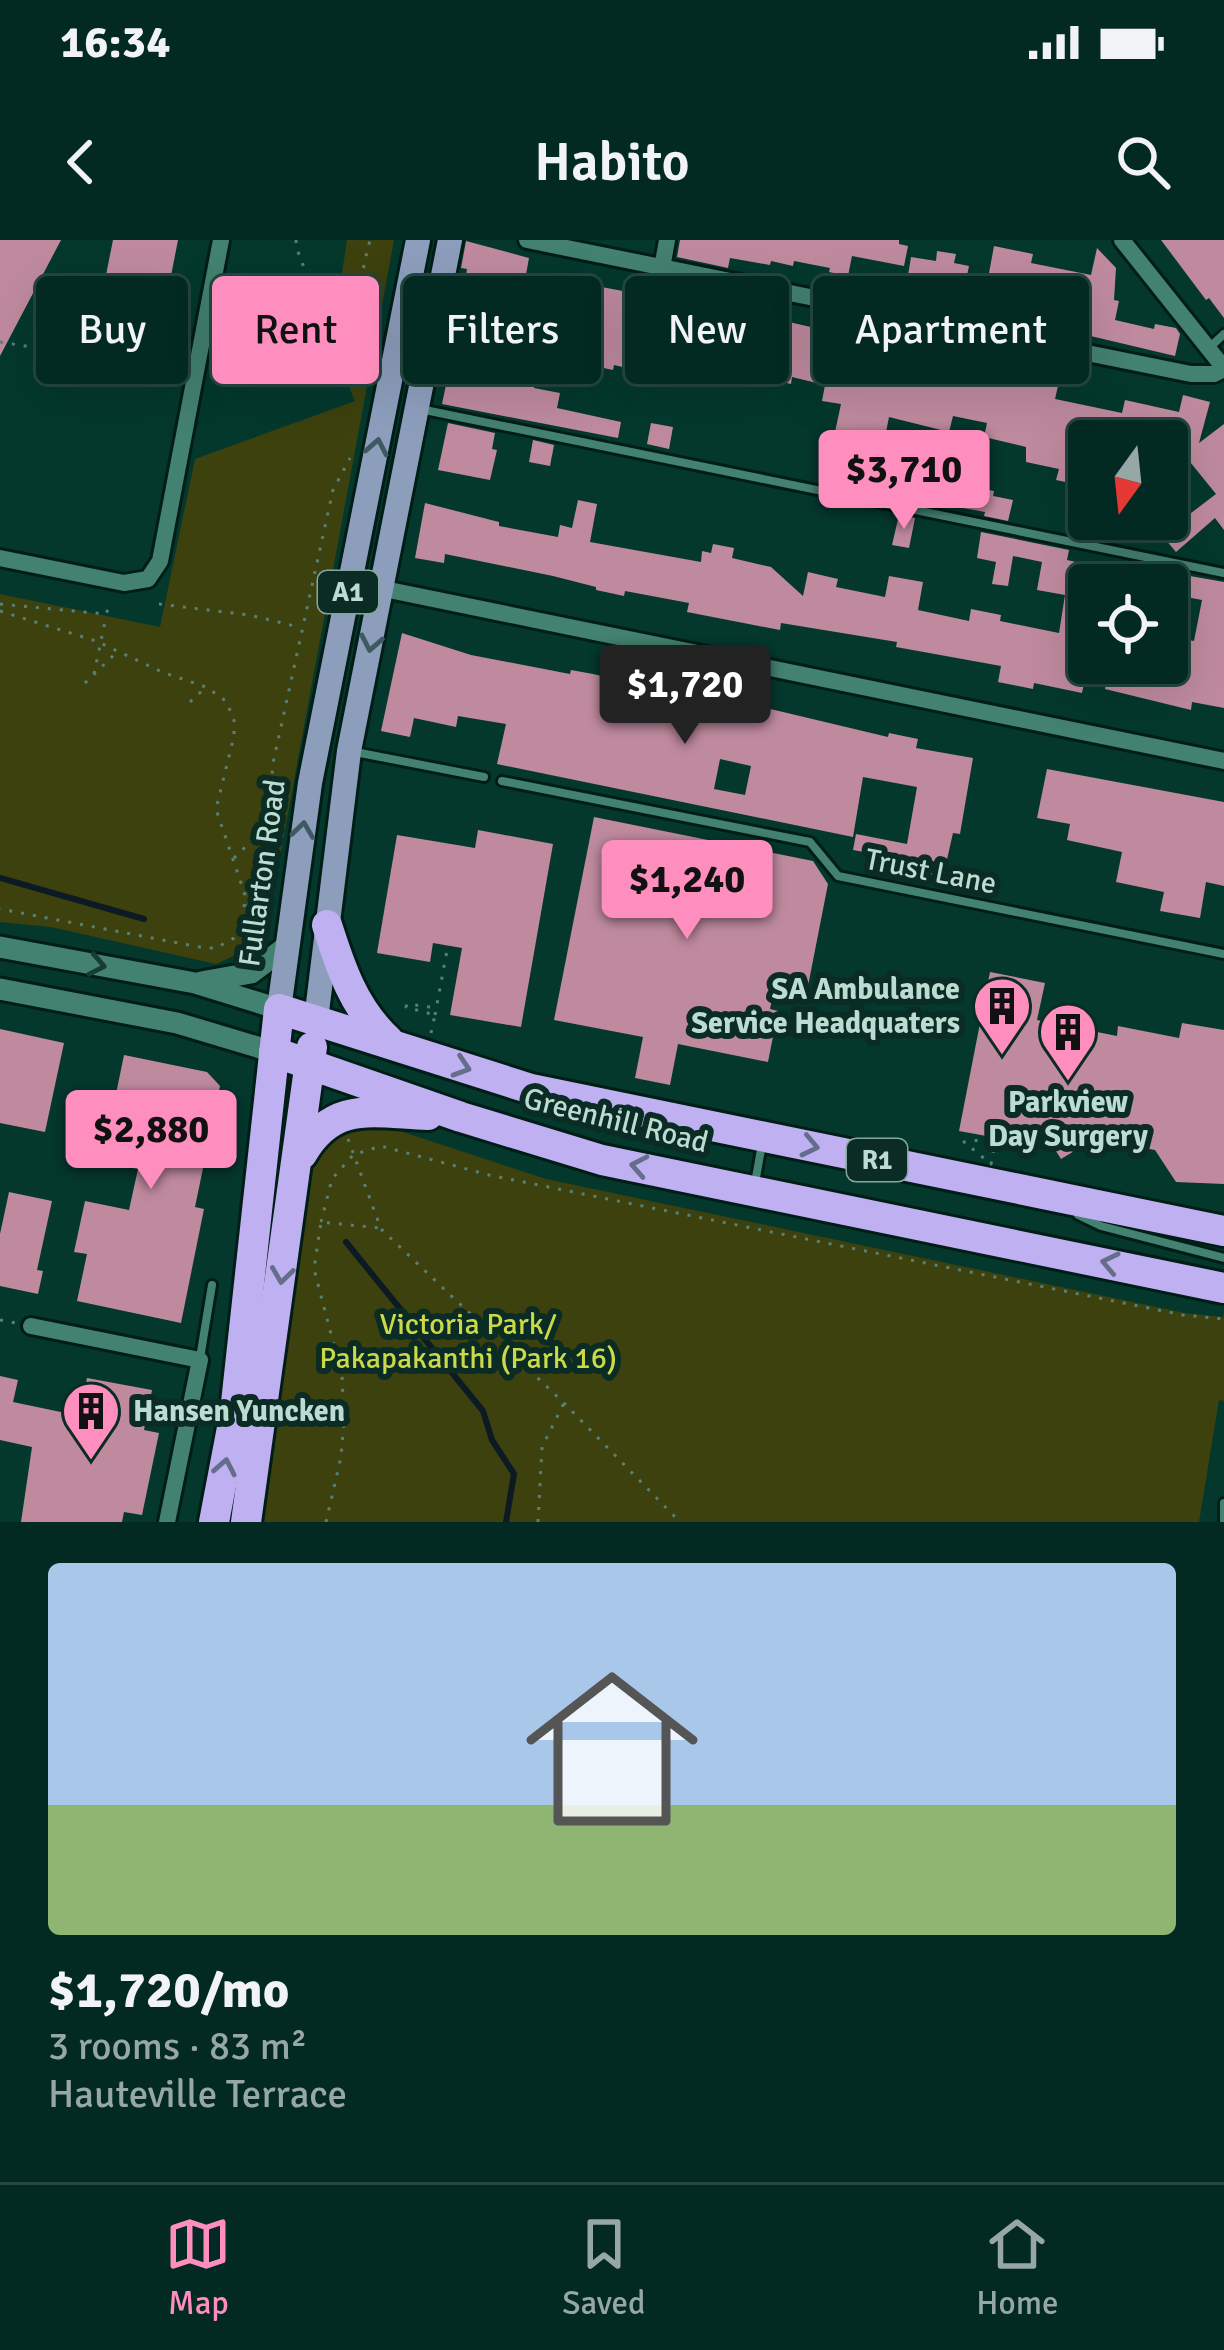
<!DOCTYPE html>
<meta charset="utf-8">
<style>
body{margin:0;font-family:Signika,sans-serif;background:#11362f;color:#f1f3f6;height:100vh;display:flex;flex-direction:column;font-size:45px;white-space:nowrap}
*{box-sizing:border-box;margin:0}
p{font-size:39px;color:#97a7a5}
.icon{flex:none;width:66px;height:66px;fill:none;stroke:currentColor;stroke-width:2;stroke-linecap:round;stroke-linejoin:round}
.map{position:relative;height:1282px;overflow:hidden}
.sheet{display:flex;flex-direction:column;background:#032a22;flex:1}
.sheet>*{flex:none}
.hud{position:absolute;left:36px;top:36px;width:1152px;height:108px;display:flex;gap:24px}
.needle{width:78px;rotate:195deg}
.fabs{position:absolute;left:1068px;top:180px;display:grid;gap:24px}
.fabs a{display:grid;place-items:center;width:120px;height:120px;border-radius:12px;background:#032a22;box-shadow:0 12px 48px #0002,0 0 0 3px #244640;font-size:60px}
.price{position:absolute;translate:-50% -102px;padding:0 27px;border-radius:12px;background:#fe8ebd;color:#111;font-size:39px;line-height:78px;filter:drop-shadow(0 3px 6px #0008)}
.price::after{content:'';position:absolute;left:50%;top:72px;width:36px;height:27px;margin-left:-18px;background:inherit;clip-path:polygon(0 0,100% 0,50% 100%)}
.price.current{background:#222;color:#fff}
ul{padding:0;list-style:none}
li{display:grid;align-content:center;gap:24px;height:636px;padding:0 48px}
li span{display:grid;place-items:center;height:372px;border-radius:12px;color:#555}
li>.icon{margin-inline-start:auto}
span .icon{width:216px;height:216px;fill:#fffc;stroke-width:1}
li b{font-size:51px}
.chip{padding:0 42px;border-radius:12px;background:#032a22;box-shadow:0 12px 48px #0002,0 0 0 3px #244640;font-size:42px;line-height:108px}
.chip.current{background:#fe8ebd;color:#111}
.status{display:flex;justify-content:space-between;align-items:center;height:84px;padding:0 60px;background:#032a22;direction:ltr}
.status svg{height:33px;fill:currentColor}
header{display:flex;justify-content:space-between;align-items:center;height:156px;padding:0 48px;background:#032a22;font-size:54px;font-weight:600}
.tab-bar{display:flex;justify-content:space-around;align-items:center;height:168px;border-top:3px solid #244640;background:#032a22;font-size:33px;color:#97a7a5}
.tab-bar a{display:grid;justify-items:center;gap:6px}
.tab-bar .current{color:#fe8ebd}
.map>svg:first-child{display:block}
.green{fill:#3c410e}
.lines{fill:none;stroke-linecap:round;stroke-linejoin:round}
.stream{stroke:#0b1a23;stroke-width:6}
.building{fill:#bf8a9e;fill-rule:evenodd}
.lane-casing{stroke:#001d16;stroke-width:14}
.street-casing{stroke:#001d16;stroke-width:22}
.secondary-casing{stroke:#001d16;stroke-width:27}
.primary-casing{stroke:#001d16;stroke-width:30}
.highway-casing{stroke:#001d16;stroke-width:36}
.path{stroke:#578177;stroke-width:3;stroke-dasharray:3 9;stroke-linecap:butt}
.lane{stroke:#438170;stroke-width:8}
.street{stroke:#438170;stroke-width:16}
.secondary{stroke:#438170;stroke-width:21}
.primary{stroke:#8d9ebd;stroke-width:24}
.highway{stroke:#bfb1f1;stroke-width:30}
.oneway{stroke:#3e5a61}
.oneway2{stroke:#153d33}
.oneway3{stroke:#646e8a}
.labels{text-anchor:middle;stroke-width:12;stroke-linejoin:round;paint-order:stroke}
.shield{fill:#0a2c24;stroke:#87a69d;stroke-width:3}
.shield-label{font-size:27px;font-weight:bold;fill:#bcdbd1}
.street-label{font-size:30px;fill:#bcdbd1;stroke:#0a2c24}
.poi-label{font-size:30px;font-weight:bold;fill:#bcdbd1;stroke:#0a2c24;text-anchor:end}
.park-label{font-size:30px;fill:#cbd949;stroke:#0a2c24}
</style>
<div class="status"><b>16:34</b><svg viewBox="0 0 49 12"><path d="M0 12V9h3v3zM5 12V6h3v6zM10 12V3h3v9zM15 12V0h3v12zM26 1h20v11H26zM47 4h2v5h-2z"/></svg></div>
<header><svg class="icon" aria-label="back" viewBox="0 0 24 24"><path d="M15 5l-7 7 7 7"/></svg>Habito<svg class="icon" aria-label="search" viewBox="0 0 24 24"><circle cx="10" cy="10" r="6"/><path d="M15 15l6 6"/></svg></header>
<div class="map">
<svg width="1224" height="1282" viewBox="0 0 1224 1282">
<rect width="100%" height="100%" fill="#04382d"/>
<g class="green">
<path d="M 347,0 L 394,0 L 271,665 L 240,713 L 216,724 L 51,687 L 0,682 L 0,354 L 160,387 L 195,219 L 355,161 L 331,104 Z"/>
<path d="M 382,885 L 546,939 L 1185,1073 L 1223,1077 L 1224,1072 L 1224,1161 L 1219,1160 L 1199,1282 L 262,1282 L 313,916 L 332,892 Z"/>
</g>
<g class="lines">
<g class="stream">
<path d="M 0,638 L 144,679"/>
<path d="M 346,1002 L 483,1171 L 492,1200 L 514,1234 L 506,1282"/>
</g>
</g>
<g class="building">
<path d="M 0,0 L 61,0 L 0,116 Z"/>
<path d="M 113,0 L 178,0 L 155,118 L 92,105 Z"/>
<path d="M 680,0 L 899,0 L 899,4 L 908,6 L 904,26 L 852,16 L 848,36 L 829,32 L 830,28 L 794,21 L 793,26 L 771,21 L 770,25 L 730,18 L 728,28 L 677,17 Z"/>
<path d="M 1161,0 L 1224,0 L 1224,78 L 1209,58 L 1206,60 Z"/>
<path d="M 466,1 L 529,18 L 515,96 L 543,102 L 534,148 L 560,153 L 557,168 L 621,182 L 618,198 L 442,164 L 454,106 L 474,110 L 480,81 L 474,80 L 478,64 L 470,61 L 476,38 L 466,36 L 467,29 L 461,28 Z"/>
<path d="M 994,6 L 1033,14 L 1031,23 L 1091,35 L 1097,8 L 1116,28 L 1114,60 L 1119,61 L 1115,80 L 1154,89 L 1155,84 L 1176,88 L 1180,94 L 1175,116 L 1078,93 L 1082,77 L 992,57 L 996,35 L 989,33 Z"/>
<path d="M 937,11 L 956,14 L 954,23 L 969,26 L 960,70 L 904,60 L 911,17 L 936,21 Z"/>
<path d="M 580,43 L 639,54 L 662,57 L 662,54 L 727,73 L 730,62 L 746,66 L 745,70 L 754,74 L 828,91 L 1060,137 L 1055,159 L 1122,173 L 1125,160 L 1179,172 L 1183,155 L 1210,162 L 1199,203 L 1224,184 L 1224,290 L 1215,278 L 1176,312 L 1148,279 L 1168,279 L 1174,286 L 1216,254 L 1186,217 L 1179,226 L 1167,223 L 1167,201 L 1089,201 L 1089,247 L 1056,240 L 1059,229 L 1026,222 L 1026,207 L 984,197 L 987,183 L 953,176 L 949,192 L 889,177 L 884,202 L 835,192 L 841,164 L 822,161 L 825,145 L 792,137 L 791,144 L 771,139 L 772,133 L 748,128 L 750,120 L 717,111 L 712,130 L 689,124 L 693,110 L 664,104 L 663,107 L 644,104 L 639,131 L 614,125 L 613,130 L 594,126 L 600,100 L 576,95 L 582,70 L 575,69 Z"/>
<path d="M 448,183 L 495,193 L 492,209 L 497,210 L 490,240 L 438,230 Z"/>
<path d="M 651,183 L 673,187 L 669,209 L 647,204 Z"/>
<path d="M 533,200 L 554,205 L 550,226 L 529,222 Z"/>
<path d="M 894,233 L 972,253 L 973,247 L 994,251 L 993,256 L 1013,260 L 1008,281 L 984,276 L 985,272 L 889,255 Z"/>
<path d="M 578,260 L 597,264 L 590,302 L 701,322 L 702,311 L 711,313 L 713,304 L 734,308 L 732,318 L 771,327 L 803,356 L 808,332 L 838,339 L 836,347 L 885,357 L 889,336 L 923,342 L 918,370 L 969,381 L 971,369 L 1001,375 L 1000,381 L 1059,393 L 1065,355 L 1037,350 L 1042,322 L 1013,316 L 1008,346 L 992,344 L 996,322 L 977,318 L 981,292 L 1069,310 L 1067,320 L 1121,332 L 1122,324 L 1224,342 L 1224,468 L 1192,462 L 1191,470 L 1105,449 L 1110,423 L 1167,423 L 1167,396 L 1194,401 L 1202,360 L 1181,356 L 1183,345 L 1089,345 L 1089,356 L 1082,355 L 1076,388 L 1088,390 L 1079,432 L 1086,434 L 1082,453 L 1034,443 L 1033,449 L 998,442 L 1001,426 L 896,407 L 897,402 L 781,383 L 780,390 L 687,372 L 689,363 L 625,351 L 624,356 L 596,350 L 596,347 L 553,336 L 445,314 L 444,323 L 415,318 L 425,263 L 499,282 L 499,286 L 558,297 L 560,285 L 572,288 Z"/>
<path d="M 899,275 L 915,278 L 909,308 L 892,305 Z"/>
<path d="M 402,393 L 471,415 L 570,434 L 571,430 L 593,434 L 679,453 L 678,458 L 714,465 L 715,458 L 749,464 L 888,497 L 889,493 L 918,499 L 916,508 L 973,518 L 960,594 L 953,593 L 943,637 L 899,629 L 901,619 L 853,610 L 856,594 L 907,604 L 917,547 L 863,537 L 853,597 L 497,524 L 506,484 L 458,476 L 456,487 L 414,478 L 410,497 L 381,491 ZM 720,519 L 751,526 L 745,555 L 714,549 Z"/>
<path d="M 1047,529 L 1224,562 L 1224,646 L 1206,642 L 1200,678 L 1160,671 L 1164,652 L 1116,642 L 1122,612 L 1067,600 L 1070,584 L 1037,578 Z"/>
<path d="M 594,577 L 813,621 L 828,644 L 808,746 L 776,739 L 770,769 L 778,771 L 768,822 L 678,804 L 670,845 L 635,838 L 643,797 L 554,780 Z"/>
<path d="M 478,590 L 553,604 L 521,787 L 450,775 L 462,708 L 433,703 L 430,722 L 377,713 L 397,595 L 475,608 Z"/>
<path d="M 990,732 L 1045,743 L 1037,780 L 1117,796 L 1118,786 L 1179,798 L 1182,783 L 1224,790 L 1224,944 L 1176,942 L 1155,910 L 1094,899 L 1061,919 L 1045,894 L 1016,889 L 1014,901 L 959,891 Z"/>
<path d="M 0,789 L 64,803 L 45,892 L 0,883 Z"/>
<path d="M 124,815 L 207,832 L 220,846 L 195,967 L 204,969 L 181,1083 L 77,1061 L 87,1014 L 74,1012 L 85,961 L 129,970 L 138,929 L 102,922 Z"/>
<path d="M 9,952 L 52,961 L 37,1030 L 43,1031 L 38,1054 L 0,1046 L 0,994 Z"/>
<path d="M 0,1136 L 18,1140 L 13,1162 L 80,1176 L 87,1138 L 152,1150 L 144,1190 L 159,1193 L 142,1275 L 124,1272 L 122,1282 L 21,1282 L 32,1207 L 0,1200 Z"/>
</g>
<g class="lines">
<g class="lane-casing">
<g id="lane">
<path d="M 1208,109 L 1224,94"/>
<path d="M 420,169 L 1224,333"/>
<path d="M 355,512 L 484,537"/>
<path d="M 502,541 L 810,602 L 838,636 L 1224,714"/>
<path d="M 755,943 L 762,904"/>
<path d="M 1078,975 L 1101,986 L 1224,1018"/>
<path d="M 200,1118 L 212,1045"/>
<path d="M 1224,1282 L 1224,1263"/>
</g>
</g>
<g class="street-casing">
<g id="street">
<path d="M 527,0 L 1191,134 L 1214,134 L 1224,129"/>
<path d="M 1122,0 L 1224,128"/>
<path d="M 662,28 L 667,0"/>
<path d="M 0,318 L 124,343 L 148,339 L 160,321 L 221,0"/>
<path d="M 350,342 L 1224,521"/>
<path d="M 31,1086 L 200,1120 L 167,1282"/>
</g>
</g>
<g class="secondary-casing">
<g id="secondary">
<path d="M 0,707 L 195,743 L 279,769"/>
<path d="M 201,742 L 251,733 L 287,706"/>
<path d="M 0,749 L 177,783 L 274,812"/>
</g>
</g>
<g class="primary-casing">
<g id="primary">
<path d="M 279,769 L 310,543 L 418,0"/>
<path d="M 316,780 L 349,511 L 450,0"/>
</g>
</g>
<g class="highway-casing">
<g id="highway">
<path d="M 327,685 C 341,729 354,768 388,800"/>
<path d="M 274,812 L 461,877 L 602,920 L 1224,1048"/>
<path d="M 302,914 C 333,860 373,873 428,875"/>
<path d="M 214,1282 L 235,1172 L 279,769 L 531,849 L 1224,991"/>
<path d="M 246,1282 L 312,807"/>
</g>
</g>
<g class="path">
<path d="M 296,0 C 297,20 313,38 310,54"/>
<path d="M 0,102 L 176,130"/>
<path d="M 368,135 C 358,78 355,57 370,0"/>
<path d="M 0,364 L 106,374 L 108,369"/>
<path d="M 159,364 L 249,375 L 299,387"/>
<path d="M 0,371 L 96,401 L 162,432 L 206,447 L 226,461 L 234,480 L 234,496 L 216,569 L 245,655 L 243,680 L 234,698 L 216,708 L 205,708 L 0,669"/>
<path d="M 94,434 L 106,377"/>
<path d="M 85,443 L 118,411"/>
<path d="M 190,462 L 206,447"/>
<path d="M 234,618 L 270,583"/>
<path d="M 246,666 L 269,653"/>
<path d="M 259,699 L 264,691 L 274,618 L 269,568 L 273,523 L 333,250 L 350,218"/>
<path d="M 435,775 L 448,705"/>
<path d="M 431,793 L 435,775 L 406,767 L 407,764 L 437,768"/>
<path d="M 996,898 L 991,924 L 964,902 Z"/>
<path d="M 348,899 L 381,989 L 564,1163 L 680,1282"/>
<path d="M 321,982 L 332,939 L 353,915 L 381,906 L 489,935 L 1183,1075 L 1224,1079"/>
<path d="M 0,1080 L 16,1083"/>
<path d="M 326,1282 L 341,1217 L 344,1180 L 342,1136 L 314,1029 L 321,982 L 379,988"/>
<path d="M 538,1282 L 542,1207 L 564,1163"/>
</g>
<use href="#lane" class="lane"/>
<use href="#street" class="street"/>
<use href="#secondary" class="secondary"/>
<use href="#primary" class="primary"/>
<use href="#highway" class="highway"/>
</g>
<defs><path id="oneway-chevron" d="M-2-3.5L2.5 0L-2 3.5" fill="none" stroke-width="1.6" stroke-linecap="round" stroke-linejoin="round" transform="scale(3)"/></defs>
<g class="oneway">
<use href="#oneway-chevron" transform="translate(377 207) rotate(-79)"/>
<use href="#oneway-chevron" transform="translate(371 403) rotate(101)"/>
<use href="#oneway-chevron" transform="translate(303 590) rotate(-82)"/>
</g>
<use class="oneway2" href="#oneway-chevron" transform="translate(97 725) rotate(11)"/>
<g class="oneway3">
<use href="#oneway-chevron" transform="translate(462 827) rotate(18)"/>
<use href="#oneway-chevron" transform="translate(810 906) rotate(12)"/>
<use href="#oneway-chevron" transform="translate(639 926) rotate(-169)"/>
<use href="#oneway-chevron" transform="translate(1110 1023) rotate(-168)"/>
<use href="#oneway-chevron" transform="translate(282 1035) rotate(98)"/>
<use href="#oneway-chevron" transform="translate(225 1227) rotate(-79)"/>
</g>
<defs>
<g id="building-pin" transform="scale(3)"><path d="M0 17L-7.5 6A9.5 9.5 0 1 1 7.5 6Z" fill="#fe8ebd" stroke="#0a2c24"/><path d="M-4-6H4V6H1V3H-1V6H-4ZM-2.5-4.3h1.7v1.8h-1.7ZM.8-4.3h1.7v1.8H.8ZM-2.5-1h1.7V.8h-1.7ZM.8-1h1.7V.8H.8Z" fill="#111"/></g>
</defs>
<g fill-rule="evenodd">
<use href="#building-pin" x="1002" y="766"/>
<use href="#building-pin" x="1068" y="792"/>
<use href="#building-pin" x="91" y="1171"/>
</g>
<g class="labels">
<g class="shield">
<rect x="318" y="331" width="60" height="42" rx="9"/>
<rect x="847" y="899" width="60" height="42" rx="9"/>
</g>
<g class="shield-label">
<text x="348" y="361">A1</text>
<text x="877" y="929">R1</text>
</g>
<g class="street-label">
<text transform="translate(931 631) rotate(11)" y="10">Trust Lane</text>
<text transform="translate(262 633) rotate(-82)" y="10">Fullarton Road</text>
<text transform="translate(616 880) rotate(14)" y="10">Greenhill Road</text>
</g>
<g class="poi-label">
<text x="960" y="759">SA Ambulance<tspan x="960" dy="34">Service Headquaters</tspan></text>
<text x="1068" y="872" text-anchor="middle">Parkview<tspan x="1068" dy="34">Day Surgery</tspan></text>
<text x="133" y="1181" text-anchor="start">Hansen Yuncken</text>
</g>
<g class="park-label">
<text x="468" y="1094">Victoria Park/<tspan x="468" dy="34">Pakapakanthi (Park 16)</tspan></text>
</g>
</g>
</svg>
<div class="fabs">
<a><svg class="needle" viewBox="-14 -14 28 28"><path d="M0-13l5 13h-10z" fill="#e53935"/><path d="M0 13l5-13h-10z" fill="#97a7a5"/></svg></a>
<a><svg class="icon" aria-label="locate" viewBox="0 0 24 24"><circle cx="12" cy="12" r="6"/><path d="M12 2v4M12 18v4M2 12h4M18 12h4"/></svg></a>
</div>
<b class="price" style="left:904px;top:292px">$3,710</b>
<b class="price current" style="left:685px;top:507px">$1,720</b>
<b class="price" style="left:687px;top:702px">$1,240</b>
<b class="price" style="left:151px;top:952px">$2,880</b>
<div class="hud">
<a class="chip">Buy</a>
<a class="chip current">Rent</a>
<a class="chip">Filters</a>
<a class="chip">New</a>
<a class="chip">Apartment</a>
</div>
</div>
<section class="sheet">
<ul>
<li><span style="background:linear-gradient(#a9c7e8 65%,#8fb573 0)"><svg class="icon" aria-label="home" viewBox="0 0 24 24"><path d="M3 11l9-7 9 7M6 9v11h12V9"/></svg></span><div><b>$1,720/mo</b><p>3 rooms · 83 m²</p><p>Hauteville Terrace</p></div></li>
</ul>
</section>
<nav class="tab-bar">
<a class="current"><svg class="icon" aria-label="map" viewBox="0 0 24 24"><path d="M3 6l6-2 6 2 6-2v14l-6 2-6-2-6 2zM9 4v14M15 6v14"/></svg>Map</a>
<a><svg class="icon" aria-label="saved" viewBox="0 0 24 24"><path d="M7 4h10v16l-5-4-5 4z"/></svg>Saved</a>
<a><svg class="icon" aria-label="home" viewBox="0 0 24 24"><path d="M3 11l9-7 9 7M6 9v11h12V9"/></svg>Home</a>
</nav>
